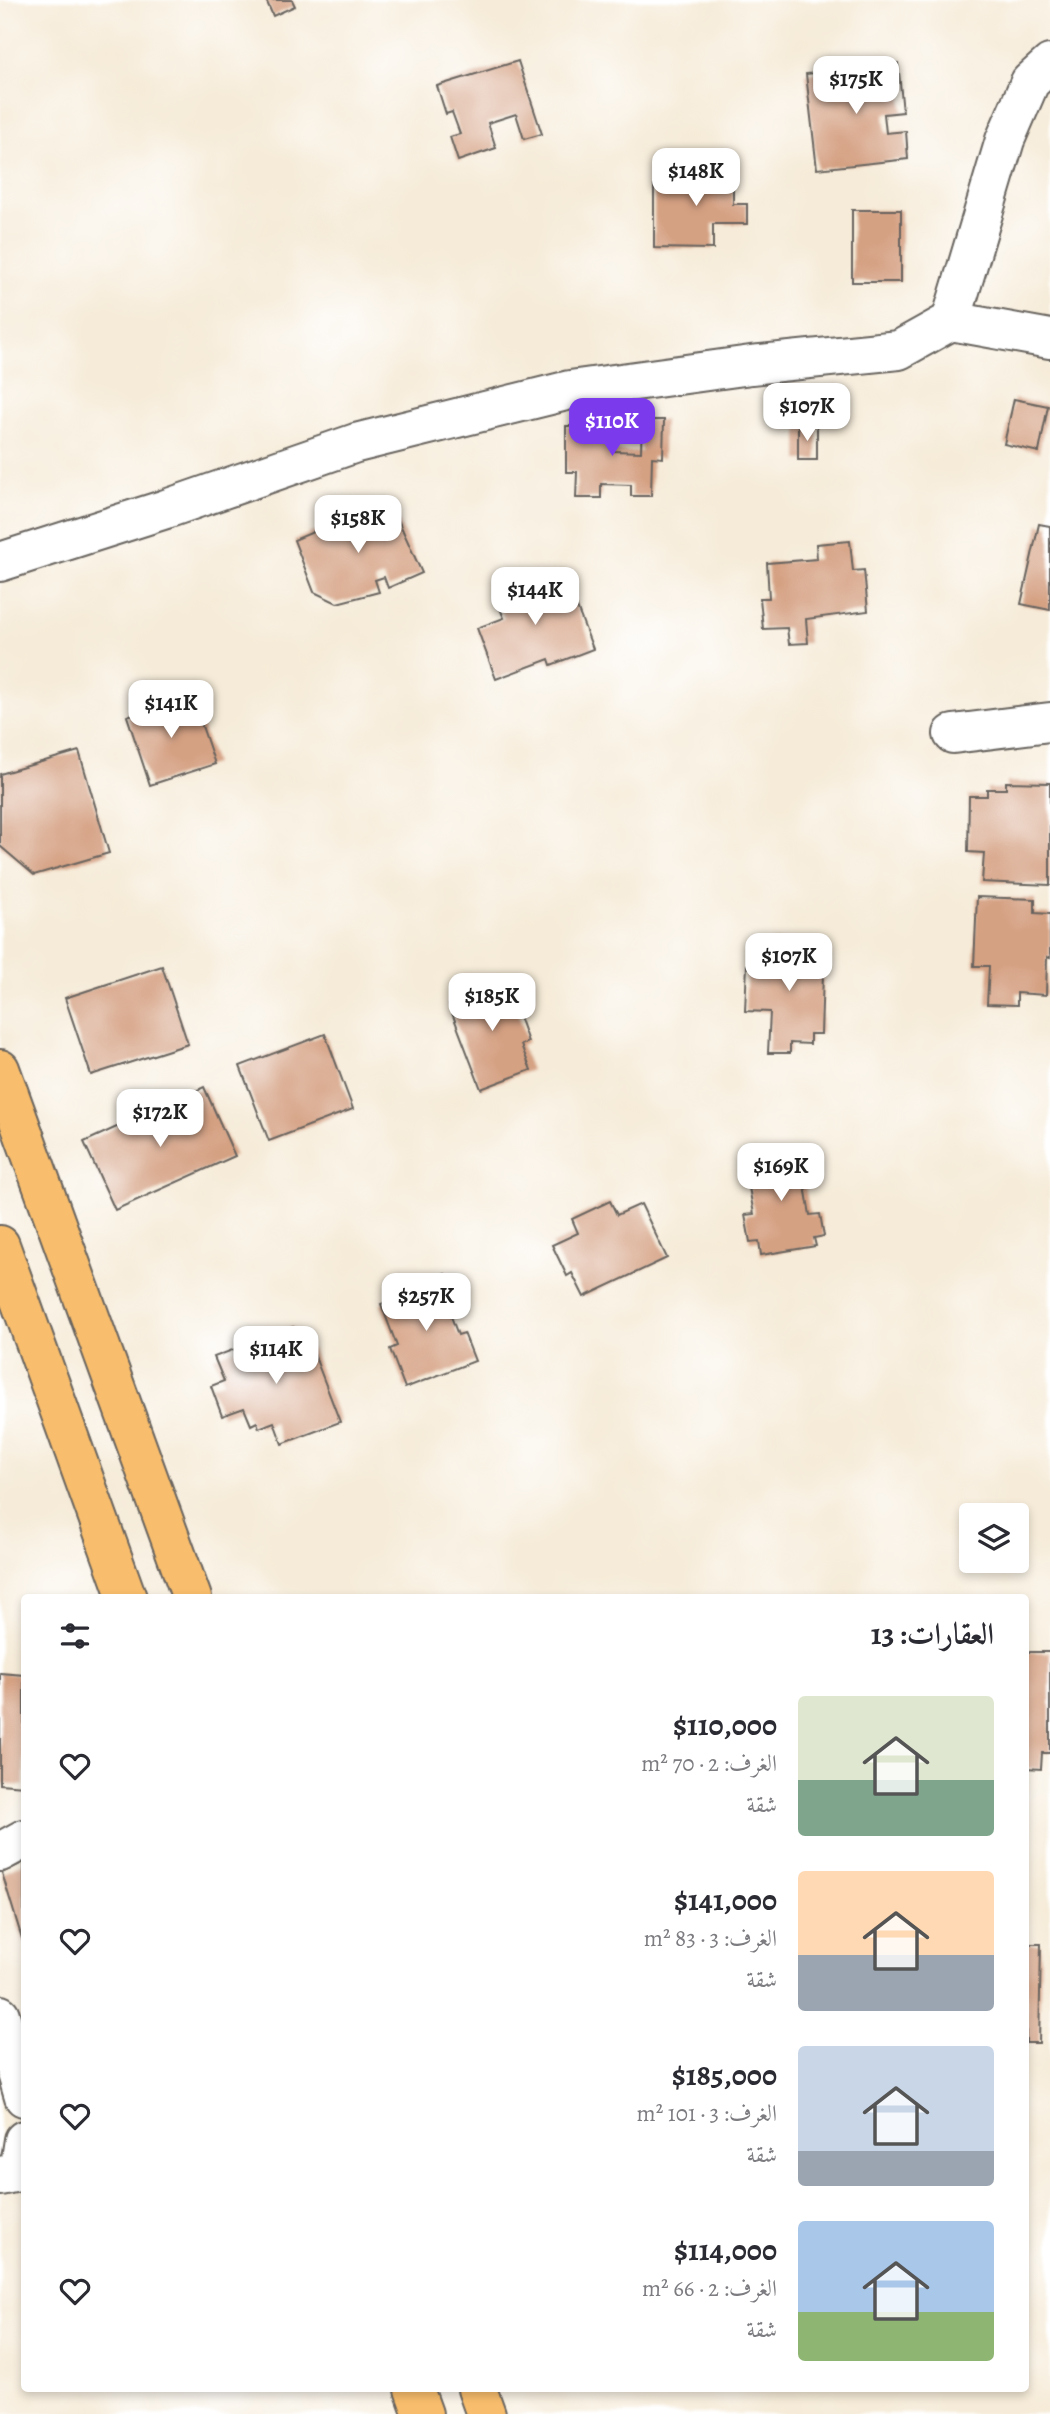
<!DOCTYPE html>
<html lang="ar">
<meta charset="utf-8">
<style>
body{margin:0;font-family:Alegreya,Amiri,serif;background:#f7f7f7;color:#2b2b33;direction:rtl;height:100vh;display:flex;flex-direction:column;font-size:26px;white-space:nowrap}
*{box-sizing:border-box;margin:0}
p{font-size:23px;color:#7c7c81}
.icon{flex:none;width:38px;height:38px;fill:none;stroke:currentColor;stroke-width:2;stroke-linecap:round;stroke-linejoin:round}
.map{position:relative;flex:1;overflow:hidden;direction:ltr}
.side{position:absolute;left:21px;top:1594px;width:1008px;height:798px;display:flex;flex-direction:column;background:#fff;border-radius:7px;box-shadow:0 4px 10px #0003;direction:rtl}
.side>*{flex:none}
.tools{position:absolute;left:959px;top:1503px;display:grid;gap:14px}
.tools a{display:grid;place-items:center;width:70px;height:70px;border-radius:7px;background:#fff;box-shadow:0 4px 10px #0003;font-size:35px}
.price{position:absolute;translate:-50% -60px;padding:0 16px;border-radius:14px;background:#fff;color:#222;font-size:23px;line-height:46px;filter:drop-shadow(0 2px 4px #0008)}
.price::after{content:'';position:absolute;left:50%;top:42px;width:21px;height:16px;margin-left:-10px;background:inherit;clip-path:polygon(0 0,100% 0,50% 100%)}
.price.on{background:#7c3aed;color:#fff}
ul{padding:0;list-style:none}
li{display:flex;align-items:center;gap:21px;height:175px;padding:0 35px}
li span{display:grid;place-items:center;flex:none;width:196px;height:140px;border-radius:7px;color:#555}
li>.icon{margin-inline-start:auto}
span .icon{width:84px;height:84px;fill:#fffc;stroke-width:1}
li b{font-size:30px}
h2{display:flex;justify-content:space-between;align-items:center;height:84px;padding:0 35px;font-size:30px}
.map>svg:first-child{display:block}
.building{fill:#d5a183}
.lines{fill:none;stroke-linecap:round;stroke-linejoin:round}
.minor-casing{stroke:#68645e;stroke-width:42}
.major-casing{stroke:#68645e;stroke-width:42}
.minor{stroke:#fff;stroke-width:38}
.major{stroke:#f9be6d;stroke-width:38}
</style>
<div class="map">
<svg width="1050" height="2414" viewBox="0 0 1050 2414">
<rect width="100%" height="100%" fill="#fff"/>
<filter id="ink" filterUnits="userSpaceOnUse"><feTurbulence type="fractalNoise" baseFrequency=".0143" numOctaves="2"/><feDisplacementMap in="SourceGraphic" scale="14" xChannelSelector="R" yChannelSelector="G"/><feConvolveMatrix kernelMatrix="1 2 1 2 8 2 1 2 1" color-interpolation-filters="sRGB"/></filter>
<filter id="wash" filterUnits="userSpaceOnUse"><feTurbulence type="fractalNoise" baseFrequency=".00686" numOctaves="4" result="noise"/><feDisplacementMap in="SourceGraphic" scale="28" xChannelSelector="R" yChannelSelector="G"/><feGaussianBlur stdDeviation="1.57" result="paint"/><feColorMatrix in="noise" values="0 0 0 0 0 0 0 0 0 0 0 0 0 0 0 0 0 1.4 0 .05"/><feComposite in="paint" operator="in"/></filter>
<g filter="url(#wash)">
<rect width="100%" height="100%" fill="#f6ebd8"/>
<g id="blocks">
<g class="building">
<path d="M 266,0 L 292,0 L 295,6 L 273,16 Z"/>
<path d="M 518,61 L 542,134 L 524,139 L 516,114 L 488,123 L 496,148 L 458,161 L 450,137 L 460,134 L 452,112 L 446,114 L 437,86 Z"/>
<path d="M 898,63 L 903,112 L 884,114 L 886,133 L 906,131 L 908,159 L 817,169 L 806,74 Z"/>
<path d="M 679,166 L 733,167 L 733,204 L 747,204 L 747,224 L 713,224 L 713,249 L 654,248 L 654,186 L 679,187 Z"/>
<rect x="852" y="210" width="49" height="72"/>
<path d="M 1014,399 L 1048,406 L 1039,452 L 1004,444 Z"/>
<path d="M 594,418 L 615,418 L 614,451 L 641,452 L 642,420 L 664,420 L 663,458 L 652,457 L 651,496 L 631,496 L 631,485 L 601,484 L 601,498 L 576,498 L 577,472 L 566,472 L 566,426 L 594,426 Z"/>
<rect x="798" y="426" width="19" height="34"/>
<path d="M 389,500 L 422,573 L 388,588 L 384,577 L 375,580 L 379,592 L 337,603 L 314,592 L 294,540 Z"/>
<path d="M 1039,524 L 1050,526 L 1050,610 L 1021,604 Z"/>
<path d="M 850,541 L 853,571 L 864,570 L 868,611 L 806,619 L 808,643 L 789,644 L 787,628 L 763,629 L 760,598 L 769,598 L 767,563 L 817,559 L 816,544 Z"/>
<path d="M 563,571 L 593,649 L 551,665 L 549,659 L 496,679 L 477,628 L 504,618 L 495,596 Z"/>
<path d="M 191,694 L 215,764 L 150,785 L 127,716 Z"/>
<path d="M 79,751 L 109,853 L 34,875 L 0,846 L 0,774 Z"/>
<path d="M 1006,782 L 1050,783 L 1050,885 L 982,882 L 984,853 L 968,852 L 969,796 L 987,796 L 987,789 L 1006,789 Z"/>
<path d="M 977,897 L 1035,899 L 1035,913 L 1050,914 L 1050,958 L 1047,957 L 1046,995 L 1017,993 L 1017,1005 L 987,1004 L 989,966 L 974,966 Z"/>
<path d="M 772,941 L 824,943 L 821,1034 L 810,1034 L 810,1044 L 790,1043 L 790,1053 L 768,1053 L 770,1012 L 745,1011 L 747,965 L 771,966 Z"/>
<path d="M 162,966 L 188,1044 L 91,1075 L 65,998 Z"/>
<path d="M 497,974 L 509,1004 L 514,1002 L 528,1042 L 521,1045 L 531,1070 L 481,1089 L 449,1005 L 476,995 L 471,984 Z"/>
<path d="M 325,1034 L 353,1109 L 269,1141 L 240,1066 Z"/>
<path d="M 204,1087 L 235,1156 L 115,1210 L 84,1142 Z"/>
<path d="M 799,1151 L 800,1156 L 813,1153 L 816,1171 L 803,1174 L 810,1215 L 820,1214 L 824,1236 L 814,1238 L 816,1246 L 761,1255 L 759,1241 L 750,1242 L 745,1215 L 754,1214 L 744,1161 Z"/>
<path d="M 610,1201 L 617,1215 L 641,1204 L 667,1258 L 584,1297 L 572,1273 L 567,1276 L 552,1245 L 578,1233 L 572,1219 Z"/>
<path d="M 445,1274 L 455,1300 L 446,1303 L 458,1335 L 464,1333 L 475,1361 L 405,1388 L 390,1349 L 397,1346 L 381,1304 L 415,1291 L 413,1286 Z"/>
<path d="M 293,1327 L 303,1352 L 312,1349 L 340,1422 L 282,1444 L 274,1422 L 259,1428 L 257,1422 L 251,1425 L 244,1408 L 222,1416 L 211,1386 L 224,1381 L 214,1357 Z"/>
<path d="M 1026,1652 L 1050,1652 L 1050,1753 L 1042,1753 L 1041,1769 L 1026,1768 Z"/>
<path d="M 0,1673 L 24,1675 L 24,1786 L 0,1784 Z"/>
<path d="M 24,1862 L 24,1945 L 2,1873 Z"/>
<path d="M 1026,1944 L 1041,1944 L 1039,2043 L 1026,2043 Z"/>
</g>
</g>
</g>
<g filter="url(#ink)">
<use href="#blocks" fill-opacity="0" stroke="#68645e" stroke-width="2"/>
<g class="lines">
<g class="minor-casing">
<g id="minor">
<path d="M 951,321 L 1050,339"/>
<path d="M 0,562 L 166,509 L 356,443 L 570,390 L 751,365 L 899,350 L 951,321 L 1005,140 L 1030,82 L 1050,64"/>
<path d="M 953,734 L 1050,722"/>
<path d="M 0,1852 L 24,1839"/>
<path d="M 0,2015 L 24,2097"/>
<path d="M 0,2176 L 19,2172 L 24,2140"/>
</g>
</g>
<g class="major-casing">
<g id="major">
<path d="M 0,1069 L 192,1598"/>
<path d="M 0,1245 L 127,1598"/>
<path d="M 414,2389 L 423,2414"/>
<path d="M 477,2389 L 486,2414"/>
</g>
</g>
<use href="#minor" class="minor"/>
<use href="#major" class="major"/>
</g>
</g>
</svg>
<div class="tools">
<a><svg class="icon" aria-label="layers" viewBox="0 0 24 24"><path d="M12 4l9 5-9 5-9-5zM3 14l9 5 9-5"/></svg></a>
</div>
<b class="price" style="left:856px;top:116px">$175K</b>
<b class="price" style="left:696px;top:208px">$148K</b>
<b class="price" style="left:807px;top:443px">$107K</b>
<b class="price on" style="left:612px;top:458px">$110K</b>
<b class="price" style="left:358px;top:555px">$158K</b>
<b class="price" style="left:535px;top:627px">$144K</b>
<b class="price" style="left:171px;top:740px">$141K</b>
<b class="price" style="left:789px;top:993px">$107K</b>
<b class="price" style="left:492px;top:1033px">$185K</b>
<b class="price" style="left:160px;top:1149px">$172K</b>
<b class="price" style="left:781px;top:1203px">$169K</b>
<b class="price" style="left:426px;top:1333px">$257K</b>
<b class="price" style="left:276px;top:1386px">$114K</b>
<section class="side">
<h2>العقارات: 13<svg class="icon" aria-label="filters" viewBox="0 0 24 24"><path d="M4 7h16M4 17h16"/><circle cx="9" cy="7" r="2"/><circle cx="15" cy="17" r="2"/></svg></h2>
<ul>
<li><span style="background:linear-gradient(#dfe7d0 60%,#7fa58c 0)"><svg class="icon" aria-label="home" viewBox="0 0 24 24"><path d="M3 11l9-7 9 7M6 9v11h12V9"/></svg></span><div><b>$110,000</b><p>الغرف: 2 · 70 m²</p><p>شقة</p></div><svg class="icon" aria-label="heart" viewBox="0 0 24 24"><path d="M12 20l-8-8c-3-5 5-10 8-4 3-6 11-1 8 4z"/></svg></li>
<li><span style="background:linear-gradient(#ffd9b3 60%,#9aa5b1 0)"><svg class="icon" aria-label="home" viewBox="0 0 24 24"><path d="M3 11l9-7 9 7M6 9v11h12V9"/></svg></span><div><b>$141,000</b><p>الغرف: 3 · 83 m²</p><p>شقة</p></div><svg class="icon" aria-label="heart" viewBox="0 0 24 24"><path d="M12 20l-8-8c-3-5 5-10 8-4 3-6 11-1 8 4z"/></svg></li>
<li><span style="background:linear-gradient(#c9d6e8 75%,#9aa5b1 0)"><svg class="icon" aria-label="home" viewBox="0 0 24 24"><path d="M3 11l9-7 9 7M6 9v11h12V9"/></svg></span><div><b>$185,000</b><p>الغرف: 3 · 101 m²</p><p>شقة</p></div><svg class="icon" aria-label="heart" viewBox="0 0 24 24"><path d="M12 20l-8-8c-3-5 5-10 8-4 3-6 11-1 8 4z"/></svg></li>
<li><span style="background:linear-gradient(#a9c7e8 65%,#8fb573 0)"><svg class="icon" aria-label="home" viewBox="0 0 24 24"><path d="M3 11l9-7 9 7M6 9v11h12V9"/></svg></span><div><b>$114,000</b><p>الغرف: 2 · 66 m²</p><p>شقة</p></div><svg class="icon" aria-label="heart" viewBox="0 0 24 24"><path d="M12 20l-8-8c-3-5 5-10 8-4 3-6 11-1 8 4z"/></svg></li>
</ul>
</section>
</div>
